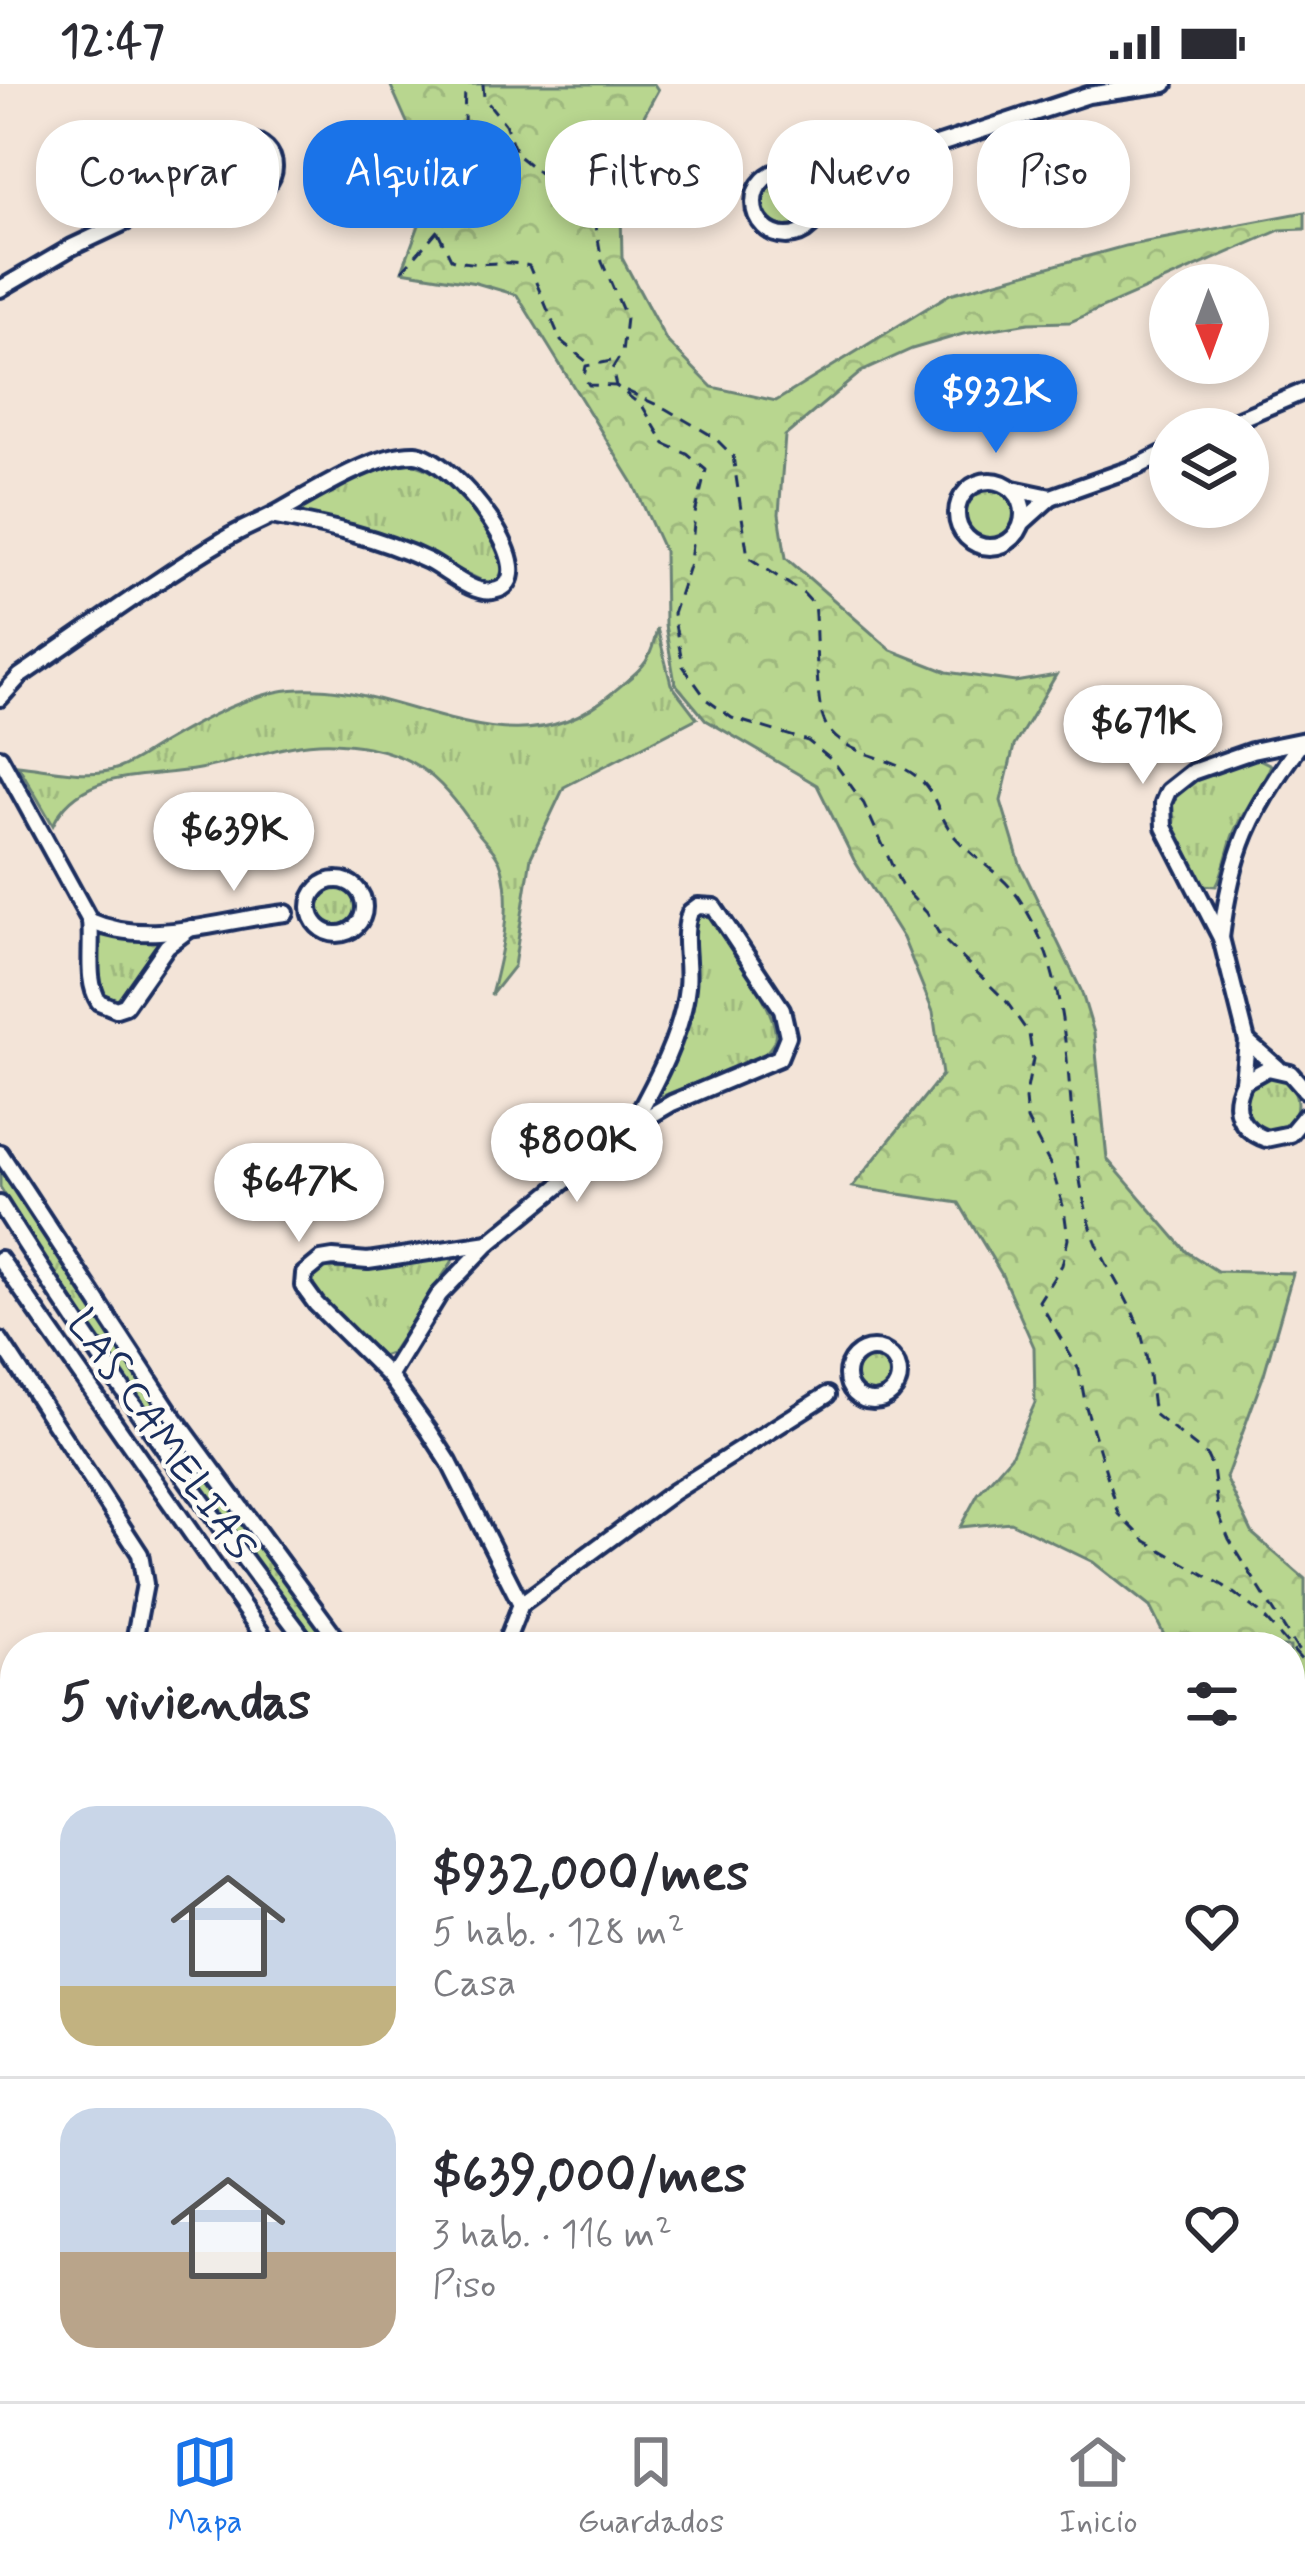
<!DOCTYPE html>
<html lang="es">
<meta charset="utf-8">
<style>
body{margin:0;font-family:Mynerve,sans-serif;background:#f7f7f7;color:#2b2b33;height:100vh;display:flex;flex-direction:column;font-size:45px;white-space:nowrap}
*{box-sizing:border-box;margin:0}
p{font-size:39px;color:#7c7c81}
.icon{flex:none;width:66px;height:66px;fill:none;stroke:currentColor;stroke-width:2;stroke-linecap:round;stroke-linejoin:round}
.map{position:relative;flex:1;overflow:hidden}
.sheet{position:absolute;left:0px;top:1548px;width:1305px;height:771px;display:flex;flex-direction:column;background:#fff;border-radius:48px 48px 0 0;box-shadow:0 6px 18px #0003}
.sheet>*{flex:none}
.banner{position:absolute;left:36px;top:36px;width:1233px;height:108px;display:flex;gap:24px}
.needle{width:78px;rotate:179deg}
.fabs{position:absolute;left:1149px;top:180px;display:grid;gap:24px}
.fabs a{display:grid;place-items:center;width:120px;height:120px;border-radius:50%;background:#fff;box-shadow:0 6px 18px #0003;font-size:60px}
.price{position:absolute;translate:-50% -102px;padding:0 27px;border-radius:42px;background:#fff;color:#222;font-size:39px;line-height:78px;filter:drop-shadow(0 3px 6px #0008)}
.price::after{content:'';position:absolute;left:50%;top:72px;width:36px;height:27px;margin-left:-18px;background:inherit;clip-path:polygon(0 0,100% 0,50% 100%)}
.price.selected{background:#1a73e8;color:#fff}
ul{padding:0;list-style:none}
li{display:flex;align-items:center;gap:36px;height:300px;padding:0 60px}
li+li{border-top:3px solid #e1e1e2}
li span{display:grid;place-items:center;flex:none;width:336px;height:240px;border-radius:36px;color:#555}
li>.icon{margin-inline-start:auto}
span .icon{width:144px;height:144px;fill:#fffc;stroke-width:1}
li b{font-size:51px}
h2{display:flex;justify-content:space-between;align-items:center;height:144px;padding:0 60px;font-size:51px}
.pill{padding:0 42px;border-radius:48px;background:#fff;box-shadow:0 6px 18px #0003;font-size:42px;line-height:108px}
.pill.selected{background:#1a73e8;color:#fff}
.status{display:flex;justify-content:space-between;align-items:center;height:84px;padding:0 60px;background:#fff;direction:ltr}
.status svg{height:33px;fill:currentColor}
.dock{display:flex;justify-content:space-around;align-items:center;height:168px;border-top:3px solid #e1e1e2;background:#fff;font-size:33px;color:#7c7c81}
.dock a{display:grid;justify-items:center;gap:6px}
.dock .selected{color:#1a73e8}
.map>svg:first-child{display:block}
.grass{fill:url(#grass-tufts);stroke:#6a8276;stroke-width:3}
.forest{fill:url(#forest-crowns);stroke:#6a8276;stroke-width:3}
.pitch{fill:#b8d68f;stroke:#6a8276;stroke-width:3}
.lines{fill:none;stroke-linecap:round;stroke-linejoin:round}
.street-casing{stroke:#1b2f5e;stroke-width:22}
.path{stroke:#1b2f5e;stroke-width:3;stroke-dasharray:12 9;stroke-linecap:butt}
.street{stroke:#fdfcf7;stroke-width:14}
.labels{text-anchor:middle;stroke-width:9;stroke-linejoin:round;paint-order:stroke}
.street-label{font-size:42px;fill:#1b2f5e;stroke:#fdfcf7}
</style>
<div class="status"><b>12:47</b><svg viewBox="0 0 49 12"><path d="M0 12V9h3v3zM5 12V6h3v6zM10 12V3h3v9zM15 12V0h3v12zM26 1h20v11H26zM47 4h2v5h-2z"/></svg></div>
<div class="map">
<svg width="1305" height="2317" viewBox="0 0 1305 2317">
<defs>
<pattern id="grass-tufts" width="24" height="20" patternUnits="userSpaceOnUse" patternTransform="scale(3)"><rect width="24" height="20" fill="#b8d68f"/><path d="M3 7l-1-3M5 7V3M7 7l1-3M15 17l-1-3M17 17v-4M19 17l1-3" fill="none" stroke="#9eb87e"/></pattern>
<pattern id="forest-crowns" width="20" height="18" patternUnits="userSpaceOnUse" patternTransform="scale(3)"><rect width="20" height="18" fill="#b8d68f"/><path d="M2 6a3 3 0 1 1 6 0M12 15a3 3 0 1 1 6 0" fill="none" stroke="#9eb87e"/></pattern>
</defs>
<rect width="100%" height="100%" fill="#f3e4d8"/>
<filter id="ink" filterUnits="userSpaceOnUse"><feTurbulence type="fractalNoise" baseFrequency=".00833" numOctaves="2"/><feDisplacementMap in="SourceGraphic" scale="24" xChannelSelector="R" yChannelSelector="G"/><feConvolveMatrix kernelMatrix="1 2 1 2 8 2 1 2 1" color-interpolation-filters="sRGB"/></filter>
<g filter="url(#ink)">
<g class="grass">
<circle cx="248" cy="82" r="20"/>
<circle cx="787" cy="120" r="27"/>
<path d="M 399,378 C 452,381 482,436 505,479 L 498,497 L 487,499 L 391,453 L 306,432 L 301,425 L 361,392 Z"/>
<circle cx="990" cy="430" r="27"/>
<path d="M 657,544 L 671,600 L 697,634 L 564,703 L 531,773 L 514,882 L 491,911 C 501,873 513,823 502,784 C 498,768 485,759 476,746 C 438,688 407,663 334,659 C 288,657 243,677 199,685 C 145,695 80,684 53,741 L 18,681 C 49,684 89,695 119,684 C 133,679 146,669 159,661 C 195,640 234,617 276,608 C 390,584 505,702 612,609 C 641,584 650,583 657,544 Z"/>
<path d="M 1255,673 L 1271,681 C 1262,704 1245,724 1234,748 C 1227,765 1225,787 1216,802 L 1201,801 C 1184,769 1157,739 1177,703 Z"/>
<circle cx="337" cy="823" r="20"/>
<path d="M 701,831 L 713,834 C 730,859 772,919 775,947 C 777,958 770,964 763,972 L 663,1012 L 657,1008 L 682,948 L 693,836 Z"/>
<path d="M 106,851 L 159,857 L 118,915 L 106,915 L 97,907 L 97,853 Z"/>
<circle cx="1270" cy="1020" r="27"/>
<path d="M 0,1082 L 156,1320 L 333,1563 L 322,1563 C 206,1416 97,1263 0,1103 Z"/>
<path d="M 452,1169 L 452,1178 L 391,1269 L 382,1272 L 315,1208 L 311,1190 L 317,1184 L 357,1185 Z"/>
<circle cx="872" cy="1291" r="20"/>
</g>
<path class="forest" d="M 390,0 L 654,0 L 658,6 L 620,76 L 622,174 L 666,256 L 712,303 L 776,317 L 950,210 L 1125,162 L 1305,128 L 1305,145 L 1280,146 L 1070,238 L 1029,239 L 963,250 L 912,265 L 861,288 L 785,352 L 779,430 L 786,474 L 891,566 L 947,588 L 1015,598 L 1056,591 L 1014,662 L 1001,717 L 1020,780 L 1081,906 L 1094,949 L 1107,1075 L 1187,1168 L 1217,1187 L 1293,1189 L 1264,1290 L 1226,1394 L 1253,1450 L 1305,1495 L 1305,2200 L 1290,2204 L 1290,1563 L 1170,1563 L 1150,1523 L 1093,1478 L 1010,1438 L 960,1443 L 978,1410 L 1011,1372 L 1035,1319 L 1034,1263 L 1002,1191 L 959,1119 L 852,1103 L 942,991 L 933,928 L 903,854 L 854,776 L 817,701 L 706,636 L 675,599 L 665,541 L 664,467 L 633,399 L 517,211 L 476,199 L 402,187 L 422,133 L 417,61 Z"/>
<path class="pitch" d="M 439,2304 L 603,2304 L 612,2317 L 420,2317 Z"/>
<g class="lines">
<g class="street-casing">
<g id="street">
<circle cx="248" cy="83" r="26"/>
<circle cx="787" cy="119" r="33"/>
<path d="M 805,91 L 843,92 L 820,123"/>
<path d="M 843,92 L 1088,11 L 1165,0"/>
<path d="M 0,205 L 72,163 L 202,102"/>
<path d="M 1215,345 L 1305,307"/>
<circle cx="990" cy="430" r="33"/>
<path d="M 1013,405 L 1051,413 L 1022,439"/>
<path d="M 1051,413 L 1139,382 L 1170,366"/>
<path d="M 0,614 L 20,592 C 88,546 154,497 225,455 C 243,444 263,437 282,426 C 316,407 375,369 415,370 C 452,372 552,497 493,507 C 473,511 446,486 428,477 C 378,453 326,442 271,432"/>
<path d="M 0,673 L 90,837 C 93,863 85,896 99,918 L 116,925 L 125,922 L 167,862 L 191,844"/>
<circle cx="337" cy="823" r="27"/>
<path d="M 90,837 C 150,864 224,835 286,829"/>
<path d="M 1221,854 C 1232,766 1250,728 1302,657"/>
<path d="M 1247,957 L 1221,854 L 1164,743 L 1163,719 L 1168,707 L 1192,688 L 1252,667 L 1305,656"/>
<path d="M 1243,998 L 1247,957 L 1278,984"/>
<path d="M 1305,1006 L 1290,989 L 1268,984 L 1243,998 C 1230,1024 1239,1045 1266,1055 L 1290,1050 L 1305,1032"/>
<path d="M 0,1069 L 171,1329 L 343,1563"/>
<path d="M 0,1120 C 96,1273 201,1419 310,1563"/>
<path d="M 489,1159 L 368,1177 L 333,1174 L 321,1176 L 304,1190 L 303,1202 L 316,1220 L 389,1292 L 429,1347 L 449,1378 L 521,1520 L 673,1408 L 827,1311"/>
<path d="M 0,1175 L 271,1563"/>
<path d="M 0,1256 L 140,1470 L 145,1500 L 133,1563"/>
<circle cx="873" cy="1291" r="26"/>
<path d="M 389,1292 L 439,1211 L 489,1159 L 631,1043 L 672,1019 L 779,974 L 788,952 L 782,925 L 714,823 L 698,822 L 690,828 C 681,852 690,878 687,903 C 682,951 654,1001 631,1043"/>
<path d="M 504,1563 L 521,1520"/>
<path d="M 0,1754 L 15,1744"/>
<path d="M 0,1987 L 15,1977"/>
<path d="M 1290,2212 L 1305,2207"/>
<path d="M 829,2304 L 844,2317"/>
<path d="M 913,2304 L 933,2317"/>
<path d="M 1080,2316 L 1104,2304"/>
<path d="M 368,2317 L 388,2304"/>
</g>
</g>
<g class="path">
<path d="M 483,0 L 484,14 L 505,40 L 517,71 L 541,90 L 577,99 L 592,119 L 602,178 L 626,234 L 622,269 L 612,285 L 616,302 L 643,323 L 665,360 L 687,370 L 706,386 L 695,430 L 690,479 L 673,530 L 683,582 L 707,616 L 732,634 L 808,657 L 834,678 L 864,720 L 901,801 L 927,829 L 941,853 L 1006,917 L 1029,950 L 1033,975 L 1025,1015 L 1027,1036 L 1051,1082 L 1064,1125 L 1068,1155 L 1062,1181 L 1039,1217 L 1079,1286 L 1086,1323 L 1119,1430 L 1146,1457 L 1224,1502 L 1259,1528 L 1305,1580"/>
<path d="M 438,148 L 451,175 C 479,185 504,174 529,182 L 561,257 L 587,278"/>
<path d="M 402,187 L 451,131 L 471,97 L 464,41 L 465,0"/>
<path d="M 611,277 L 586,282 L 584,293 L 589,301 L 616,302 L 666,325 L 714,353 L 733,372 L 748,473 L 804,510 L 814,521 C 818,550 814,617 825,639 C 838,667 876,670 901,683 C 939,701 933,726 955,753 C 975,776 1004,791 1020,816 C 1084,914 1058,1036 1091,1143 C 1101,1178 1125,1207 1138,1241 C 1149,1269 1149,1301 1154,1330 L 1207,1372 L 1213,1385 L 1219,1431 L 1229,1455 L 1301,1571"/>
<path d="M 1290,1828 L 1305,1796"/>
<path d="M 1290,1868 L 1302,1890 L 1303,1904 L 1292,1954 L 1305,1983"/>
</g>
<use href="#street" class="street"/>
</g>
</g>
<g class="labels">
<g class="street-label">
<text transform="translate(163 1350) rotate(55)" y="15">LAS CAMELIAS</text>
</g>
</g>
</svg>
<div class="fabs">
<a><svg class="needle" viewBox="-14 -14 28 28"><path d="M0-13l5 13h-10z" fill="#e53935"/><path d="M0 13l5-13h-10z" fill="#7c7c81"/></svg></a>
<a><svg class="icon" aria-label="layers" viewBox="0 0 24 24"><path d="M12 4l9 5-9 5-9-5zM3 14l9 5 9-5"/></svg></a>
</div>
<b class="price selected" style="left:996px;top:372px">$932K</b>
<b class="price" style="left:1143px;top:703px">$671K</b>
<b class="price" style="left:234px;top:810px">$639K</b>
<b class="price" style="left:577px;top:1121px">$800K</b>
<b class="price" style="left:299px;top:1161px">$647K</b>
<div class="banner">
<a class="pill">Comprar</a>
<a class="pill selected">Alquilar</a>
<a class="pill">Filtros</a>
<a class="pill">Nuevo</a>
<a class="pill">Piso</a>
</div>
<section class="sheet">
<h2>5 viviendas<svg class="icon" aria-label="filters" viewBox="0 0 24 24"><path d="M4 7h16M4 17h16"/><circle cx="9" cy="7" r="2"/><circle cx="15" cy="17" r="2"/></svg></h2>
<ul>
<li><span style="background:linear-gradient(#c9d6e8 75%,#c2b280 0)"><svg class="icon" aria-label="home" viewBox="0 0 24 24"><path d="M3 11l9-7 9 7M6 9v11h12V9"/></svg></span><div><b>$932,000/mes</b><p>5 hab. · 128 m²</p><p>Casa</p></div><svg class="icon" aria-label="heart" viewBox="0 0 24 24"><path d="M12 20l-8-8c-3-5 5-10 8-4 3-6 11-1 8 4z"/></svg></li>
<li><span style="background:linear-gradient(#c9d6e8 60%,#b9a48a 0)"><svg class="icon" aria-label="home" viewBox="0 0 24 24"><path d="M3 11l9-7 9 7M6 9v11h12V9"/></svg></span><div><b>$639,000/mes</b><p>3 hab. · 116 m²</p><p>Piso</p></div><svg class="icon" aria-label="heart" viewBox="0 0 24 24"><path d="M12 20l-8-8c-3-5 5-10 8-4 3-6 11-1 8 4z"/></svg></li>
</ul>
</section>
</div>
<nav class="dock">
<a class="selected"><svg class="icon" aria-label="map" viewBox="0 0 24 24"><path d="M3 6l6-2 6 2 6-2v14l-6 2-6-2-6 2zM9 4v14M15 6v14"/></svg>Mapa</a>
<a><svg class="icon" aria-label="saved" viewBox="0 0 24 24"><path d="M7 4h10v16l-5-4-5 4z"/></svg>Guardados</a>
<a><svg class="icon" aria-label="home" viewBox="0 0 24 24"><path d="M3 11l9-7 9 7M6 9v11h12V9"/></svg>Inicio</a>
</nav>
